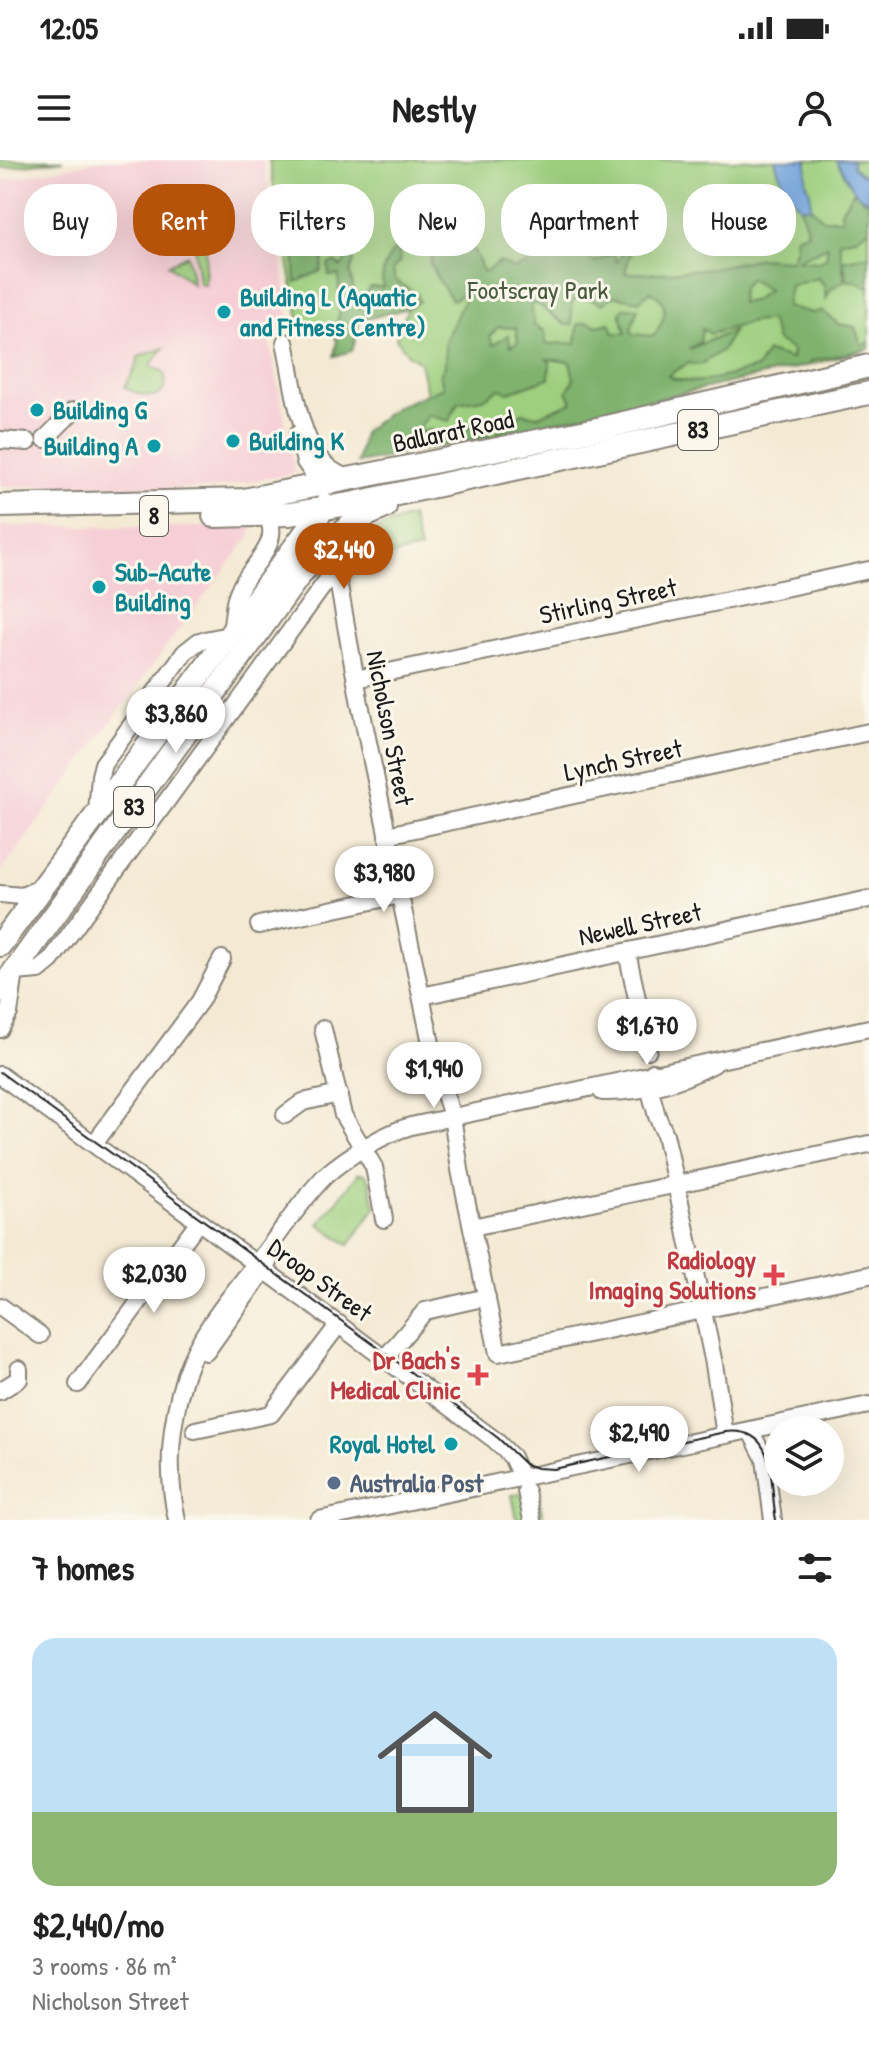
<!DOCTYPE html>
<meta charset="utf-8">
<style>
body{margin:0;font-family:"Patrick Hand",sans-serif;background:#f6f6f6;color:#222;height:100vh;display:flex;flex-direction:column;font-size:30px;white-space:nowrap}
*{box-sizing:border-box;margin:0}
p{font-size:26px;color:#767676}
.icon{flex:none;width:44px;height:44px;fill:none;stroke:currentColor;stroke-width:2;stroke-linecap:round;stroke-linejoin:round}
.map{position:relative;height:1360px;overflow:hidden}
.details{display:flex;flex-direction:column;background:#fff;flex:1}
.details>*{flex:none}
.hud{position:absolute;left:24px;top:24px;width:822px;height:72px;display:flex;gap:16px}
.tools{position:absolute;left:764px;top:1256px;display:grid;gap:16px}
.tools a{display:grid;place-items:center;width:80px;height:80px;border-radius:50%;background:#fff;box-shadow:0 8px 32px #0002;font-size:40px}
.price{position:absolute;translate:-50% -68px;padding:0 18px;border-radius:28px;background:#fff;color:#222;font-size:26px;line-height:52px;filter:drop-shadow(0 2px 4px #0008)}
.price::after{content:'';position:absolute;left:50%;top:48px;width:24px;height:18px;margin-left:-12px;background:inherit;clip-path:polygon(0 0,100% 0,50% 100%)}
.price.active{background:#b45309;color:#fff}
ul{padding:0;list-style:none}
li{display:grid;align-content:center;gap:16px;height:424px;padding:0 32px}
li span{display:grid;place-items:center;height:248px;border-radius:24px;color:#555}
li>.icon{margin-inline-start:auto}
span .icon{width:144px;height:144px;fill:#fffc;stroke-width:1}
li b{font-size:34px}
h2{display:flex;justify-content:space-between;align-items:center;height:96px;padding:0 32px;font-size:34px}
.tag{padding:0 28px;border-radius:32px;background:#fff;box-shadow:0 8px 32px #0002;font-size:28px;line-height:72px}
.tag.active{background:#b45309;color:#fff}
.status{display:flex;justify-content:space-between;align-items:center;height:56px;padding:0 40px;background:#fff;direction:ltr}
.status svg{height:22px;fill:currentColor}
header{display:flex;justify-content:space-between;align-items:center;height:104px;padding:0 32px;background:#fff;font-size:36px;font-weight:700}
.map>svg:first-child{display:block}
.built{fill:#f6cfd6}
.green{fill:#9dcf7e;stroke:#5c764d;stroke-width:2}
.forest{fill:#7eb26d;stroke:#4d6744;stroke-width:2;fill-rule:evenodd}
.water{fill:#70a3dc;stroke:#46607c;stroke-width:2}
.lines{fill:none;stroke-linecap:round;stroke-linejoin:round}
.minor-casing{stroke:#888378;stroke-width:20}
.highway-casing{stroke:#888378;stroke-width:26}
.minor{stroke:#fff;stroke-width:16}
.highway{stroke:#fff;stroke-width:22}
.tram{stroke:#1c1c1c;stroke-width:2}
.culture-dot{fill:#0f9aa8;stroke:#fbf7ec;stroke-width:3}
.health-dot{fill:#e0444e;stroke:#fbf7ec;stroke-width:3}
.service-dot{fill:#5c6f8a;stroke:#fbf7ec;stroke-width:3}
.labels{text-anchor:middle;stroke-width:6;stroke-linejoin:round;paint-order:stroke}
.shield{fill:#fbf7ec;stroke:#5f5e5a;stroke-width:2}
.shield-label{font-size:24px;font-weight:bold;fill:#1c1c1c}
.park-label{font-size:26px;fill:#495b3e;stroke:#fbf7ec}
.culture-label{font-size:26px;font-weight:bold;fill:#0d838f;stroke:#fbf7ec;text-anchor:start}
.street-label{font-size:26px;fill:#1c1c1c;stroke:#fbf7ec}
.health-label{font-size:26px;font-weight:bold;fill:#be3a42;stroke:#fbf7ec;text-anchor:end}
.service-label{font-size:26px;font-weight:bold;fill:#4e5e75;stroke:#fbf7ec;text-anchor:start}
</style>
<div class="status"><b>12:05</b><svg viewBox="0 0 49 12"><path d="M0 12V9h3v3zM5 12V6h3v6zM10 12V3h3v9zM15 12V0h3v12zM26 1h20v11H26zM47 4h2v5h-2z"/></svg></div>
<header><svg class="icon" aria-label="menu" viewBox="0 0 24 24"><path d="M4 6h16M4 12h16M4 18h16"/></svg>Nestly<svg class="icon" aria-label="person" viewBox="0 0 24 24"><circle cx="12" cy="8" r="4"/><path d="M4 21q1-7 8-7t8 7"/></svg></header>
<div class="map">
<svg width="869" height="1360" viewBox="0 0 869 1360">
<rect width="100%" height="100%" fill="#fbf7ec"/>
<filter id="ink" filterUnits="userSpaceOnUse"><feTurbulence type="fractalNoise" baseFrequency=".0125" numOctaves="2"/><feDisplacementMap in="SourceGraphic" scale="16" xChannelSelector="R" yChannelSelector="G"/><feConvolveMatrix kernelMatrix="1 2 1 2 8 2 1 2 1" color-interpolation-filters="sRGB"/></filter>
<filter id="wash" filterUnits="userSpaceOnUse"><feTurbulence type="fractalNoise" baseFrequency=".006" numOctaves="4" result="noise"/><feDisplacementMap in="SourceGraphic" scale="32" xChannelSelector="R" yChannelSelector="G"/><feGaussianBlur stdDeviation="1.8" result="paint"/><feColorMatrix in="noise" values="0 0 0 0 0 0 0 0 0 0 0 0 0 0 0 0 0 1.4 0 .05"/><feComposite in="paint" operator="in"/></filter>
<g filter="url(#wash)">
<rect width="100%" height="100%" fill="#f4ead4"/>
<g class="built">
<path d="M 104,0 L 262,0 L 278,70 L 289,159 L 270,184 L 295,313 L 211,329 L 0,326 L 0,21 Z"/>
<path d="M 0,366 L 253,367 L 251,375 L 171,480 L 0,714 Z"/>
</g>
<g class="green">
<path d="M 0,0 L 64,0 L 0,8 Z"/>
<path d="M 269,0 L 869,0 L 869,189 L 810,205 L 499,271 L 491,278 L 439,284 L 437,275 L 431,270 L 405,275 L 428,255 L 432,256 L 420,202 L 408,194 L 396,178 L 408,148 L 302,175 Z"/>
<path d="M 209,73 L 214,77 L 212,86 L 206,87 L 205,125 L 199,123 L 194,85 Z"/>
<path d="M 187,95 L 193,124 L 168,105 Z"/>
<path d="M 164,188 L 150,206 L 164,212 C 173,243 142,239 125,227 L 137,205 L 138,197 Z"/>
<path d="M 411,357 L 420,389 L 350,405 C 348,375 388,364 411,357 Z"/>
<path d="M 359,1013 L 365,1014 L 370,1021 L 375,1048 L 349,1085 L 319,1064 Z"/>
<path d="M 537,1331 L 544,1360 L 517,1360 L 512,1335 Z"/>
</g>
<g class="forest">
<path d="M 853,32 L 858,32 L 862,39 L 869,41 L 869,69 L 856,78 L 839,81 L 842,101 L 869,95 L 869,128 L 855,121 L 848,121 L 843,102 L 844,121 L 831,129 L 826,139 L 824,125 L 818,118 L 790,126 L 786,146 L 812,153 L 823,151 L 838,164 L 855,167 L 861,185 L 869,183 L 869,189 L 811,201 L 810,205 C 659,237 509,275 357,303 L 364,271 L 396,247 L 443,227 L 440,215 L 445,206 L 445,181 L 468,131 L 452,140 L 436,116 L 430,103 L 435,83 L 463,84 L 473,89 L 484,113 L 499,102 L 514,109 L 534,101 L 531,86 L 534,66 L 537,67 L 539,81 L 550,66 L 554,87 L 562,85 L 562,71 L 567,86 L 575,82 L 581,74 C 580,86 584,96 595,102 L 613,93 L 617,102 L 625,90 L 631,91 L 625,113 L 658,113 L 712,108 L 760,98 L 791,100 L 796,87 L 795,77 L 808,72 L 800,47 L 811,47 L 823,59 L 842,59 L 841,51 ZM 828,86 L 826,99 L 818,102 L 796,100 ZM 749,119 L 768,130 L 752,141 L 740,143 L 742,128 ZM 651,131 C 671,144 666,157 654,176 L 633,174 L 631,169 L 638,148 L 624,148 L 620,152 L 626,173 L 614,173 L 610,163 L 597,166 L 589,162 L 578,164 L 576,183 L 546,184 L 545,171 L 534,165 L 531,143 L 540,145 C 548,154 557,157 565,165 L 572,165 L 572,141 L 578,138 L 590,139 L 602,144 L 614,136 L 639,141 ZM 770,160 L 777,181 L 792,190 L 791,199 L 767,192 L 757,208 C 731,214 694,230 668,216 L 688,203 L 700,205 L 722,190 L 733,171 L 688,189 L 700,182 L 702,169 L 711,174 L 752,162 ZM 498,167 L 516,168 L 518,182 L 511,186 L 508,175 L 493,185 L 490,176 ZM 547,199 L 570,202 L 574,219 L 567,231 L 572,242 L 538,256 L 522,253 L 491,278 L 476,265 L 457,269 L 449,277 L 438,279 L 431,270 L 409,274 L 419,269 L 428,255 L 449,261 L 458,243 L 483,239 L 499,229 L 509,232 L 549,218 L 550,202 Z"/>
<path d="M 294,90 L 324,95 L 321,111 L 296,122 Z"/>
<path d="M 394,90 L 399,93 L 400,101 L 393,109 L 395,120 L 417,134 L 419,141 L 411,147 L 359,161 L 358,171 L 352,191 L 334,196 L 337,180 L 331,172 C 345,158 337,134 339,115 L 329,116 L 328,104 L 335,102 L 341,107 L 350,94 L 354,101 L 350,113 L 358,149 L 365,145 L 364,136 L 370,127 L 383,127 C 380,114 386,100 394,90 Z"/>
</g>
<g class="water">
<path d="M 775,0 L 807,0 L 806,21 L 810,32 L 811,47 L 800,47 C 787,32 780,19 775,0 Z"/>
<path d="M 836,0 L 852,0 L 853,7 L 862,15 L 869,14 L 869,41 C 852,36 845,13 836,0 Z"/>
</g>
</g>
<g filter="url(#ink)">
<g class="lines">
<g class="minor-casing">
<g id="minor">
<path d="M 285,182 C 295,224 298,310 352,318"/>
<path d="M 298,274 L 305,302 L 322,325"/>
<path d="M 45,279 L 73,251"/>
<path d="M 0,280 L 28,282"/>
<path d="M 338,376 L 334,398 L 360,544 L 436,907 L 452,956 L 460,1010 L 498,1193 L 869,1115"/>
<path d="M 231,471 C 234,458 233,440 240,428 C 251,405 283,383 267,356"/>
<path d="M 356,519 L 869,410"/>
<path d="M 97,653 L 100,616 L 103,604 L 185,492 L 199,481 L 230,475"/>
<path d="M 387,675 L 869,572"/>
<path d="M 0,734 L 22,736 L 40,728"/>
<path d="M 259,765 L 400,735"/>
<path d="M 627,792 L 648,890"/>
<path d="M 422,836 L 869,739"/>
<path d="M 0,869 L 9,853 L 15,812 L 39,810 L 51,800 L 336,408"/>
<path d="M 323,869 L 343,955 L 374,1007 L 384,1059"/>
<path d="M 653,912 L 649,927 L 657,956 L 665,974 L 680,1042 L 714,1204 L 725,1275"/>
<path d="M 0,915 L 495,1280 L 512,1297 L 521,1317"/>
<path d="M 602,932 C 641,933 680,922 714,904"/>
<path d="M 285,955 L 303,942 L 339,934"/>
<path d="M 94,984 L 200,841 L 222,799"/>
<path d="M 472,1067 L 869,984"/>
<path d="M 0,1146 L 40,1175"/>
<path d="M 206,1192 L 269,1103"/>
<path d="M 385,1198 L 425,1151 L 487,1137"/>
<path d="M 78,1224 L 199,1061"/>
<path d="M 0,1231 L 19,1219 L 19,1209"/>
<path d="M 195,1270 L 271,1254 L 339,1164"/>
<path d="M 750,1270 L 765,1299 L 773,1360"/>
<path d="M 526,1331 L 532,1360"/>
<path d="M 177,1360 C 166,1310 170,1264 185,1215 C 201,1167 239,1127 269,1087 C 287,1063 305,1036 326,1015 C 346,997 385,973 411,966 L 869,868"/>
<path d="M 319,1360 L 869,1245"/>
</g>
</g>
<g class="highway-casing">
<g id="highway">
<path d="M 0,346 L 244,340 L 602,268 L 869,206"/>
<path d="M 214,356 L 290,354 L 355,343 L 869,233"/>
<path d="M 0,785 L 326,345"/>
<path d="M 0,831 L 301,413 L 354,361 L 385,347"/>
</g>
</g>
<use href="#minor" class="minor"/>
<use href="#highway" class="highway"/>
<path class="tram" d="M 0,912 L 388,1195 L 498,1278 L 525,1304 L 537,1308 L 554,1309 L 725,1272 C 779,1265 769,1324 776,1360"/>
</g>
</g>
<g class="culture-dot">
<circle cx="224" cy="152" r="8"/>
<circle cx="37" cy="250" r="8"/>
<circle cx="233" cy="281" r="8"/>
<circle cx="154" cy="286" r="8"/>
<circle cx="99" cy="427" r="8"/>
<circle cx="451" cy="1284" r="8"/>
</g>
<g class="health-dot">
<path d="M770 1103h8v8h8v8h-8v8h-8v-8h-8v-8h8z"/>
<path d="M474 1203h8v8h8v8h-8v8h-8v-8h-8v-8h8z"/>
</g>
<circle class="service-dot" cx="334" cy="1323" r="8"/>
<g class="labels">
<g class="shield">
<rect x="678" y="250" width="40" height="40" rx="6"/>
<rect x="140" y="336" width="28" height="40" rx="6"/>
<rect x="114" y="627" width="40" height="40" rx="6"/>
</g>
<g class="shield-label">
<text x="698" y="278">83</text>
<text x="154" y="364">8</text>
<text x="134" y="655">83</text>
</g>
<g class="park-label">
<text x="538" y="139">Footscray Park</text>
</g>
<g class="culture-label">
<text x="240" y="146">Building L (Aquatic<tspan x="240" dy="30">and Fitness Centre)</tspan></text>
<text x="53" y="259">Building G</text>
<text x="249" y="290">Building K</text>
<text x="138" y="295" text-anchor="end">Building A</text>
<text x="115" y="421">Sub-Acute<tspan x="115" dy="30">Building</tspan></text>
<text x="435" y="1293" text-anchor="end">Royal Hotel</text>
</g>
<g class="street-label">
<text transform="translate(453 271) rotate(-12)" y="9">Ballarat Road</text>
<text transform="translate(608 441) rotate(-12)" y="9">Stirling Street</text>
<text transform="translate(390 568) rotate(79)" y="9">Nicholson Street</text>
<text transform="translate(623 600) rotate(-12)" y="9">Lynch Street</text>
<text transform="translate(640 764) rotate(-12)" y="9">Newell Street</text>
<text transform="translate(320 1120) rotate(36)" y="9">Droop Street</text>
</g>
<g class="health-label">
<text x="756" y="1109">Radiology<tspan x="756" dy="30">Imaging Solutions</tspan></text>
<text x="460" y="1209">Dr Bach's<tspan x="460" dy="30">Medical Clinic</tspan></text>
</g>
<g class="service-label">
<text x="350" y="1332">Australia Post</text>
</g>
</g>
</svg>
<div class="tools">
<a><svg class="icon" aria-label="layers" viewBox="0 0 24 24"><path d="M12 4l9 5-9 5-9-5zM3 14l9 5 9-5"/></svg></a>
</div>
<b class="price active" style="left:344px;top:431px">$2,440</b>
<b class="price" style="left:176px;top:595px">$3,860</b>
<b class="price" style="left:384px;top:754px">$3,980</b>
<b class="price" style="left:647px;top:907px">$1,670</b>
<b class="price" style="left:434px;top:950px">$1,940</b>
<b class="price" style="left:154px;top:1155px">$2,030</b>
<b class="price" style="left:639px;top:1314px">$2,490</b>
<div class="hud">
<a class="tag">Buy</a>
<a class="tag active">Rent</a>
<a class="tag">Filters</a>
<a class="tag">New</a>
<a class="tag">Apartment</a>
<a class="tag">House</a>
</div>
</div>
<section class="details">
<h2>7 homes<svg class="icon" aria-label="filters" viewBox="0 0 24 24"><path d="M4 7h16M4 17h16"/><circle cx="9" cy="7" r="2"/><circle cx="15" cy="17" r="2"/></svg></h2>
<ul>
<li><span style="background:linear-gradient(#bfe0f5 70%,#8fb573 0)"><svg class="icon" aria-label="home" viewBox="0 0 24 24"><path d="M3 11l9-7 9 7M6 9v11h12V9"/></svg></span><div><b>$2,440/mo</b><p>3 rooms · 86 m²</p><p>Nicholson Street</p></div></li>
</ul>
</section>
